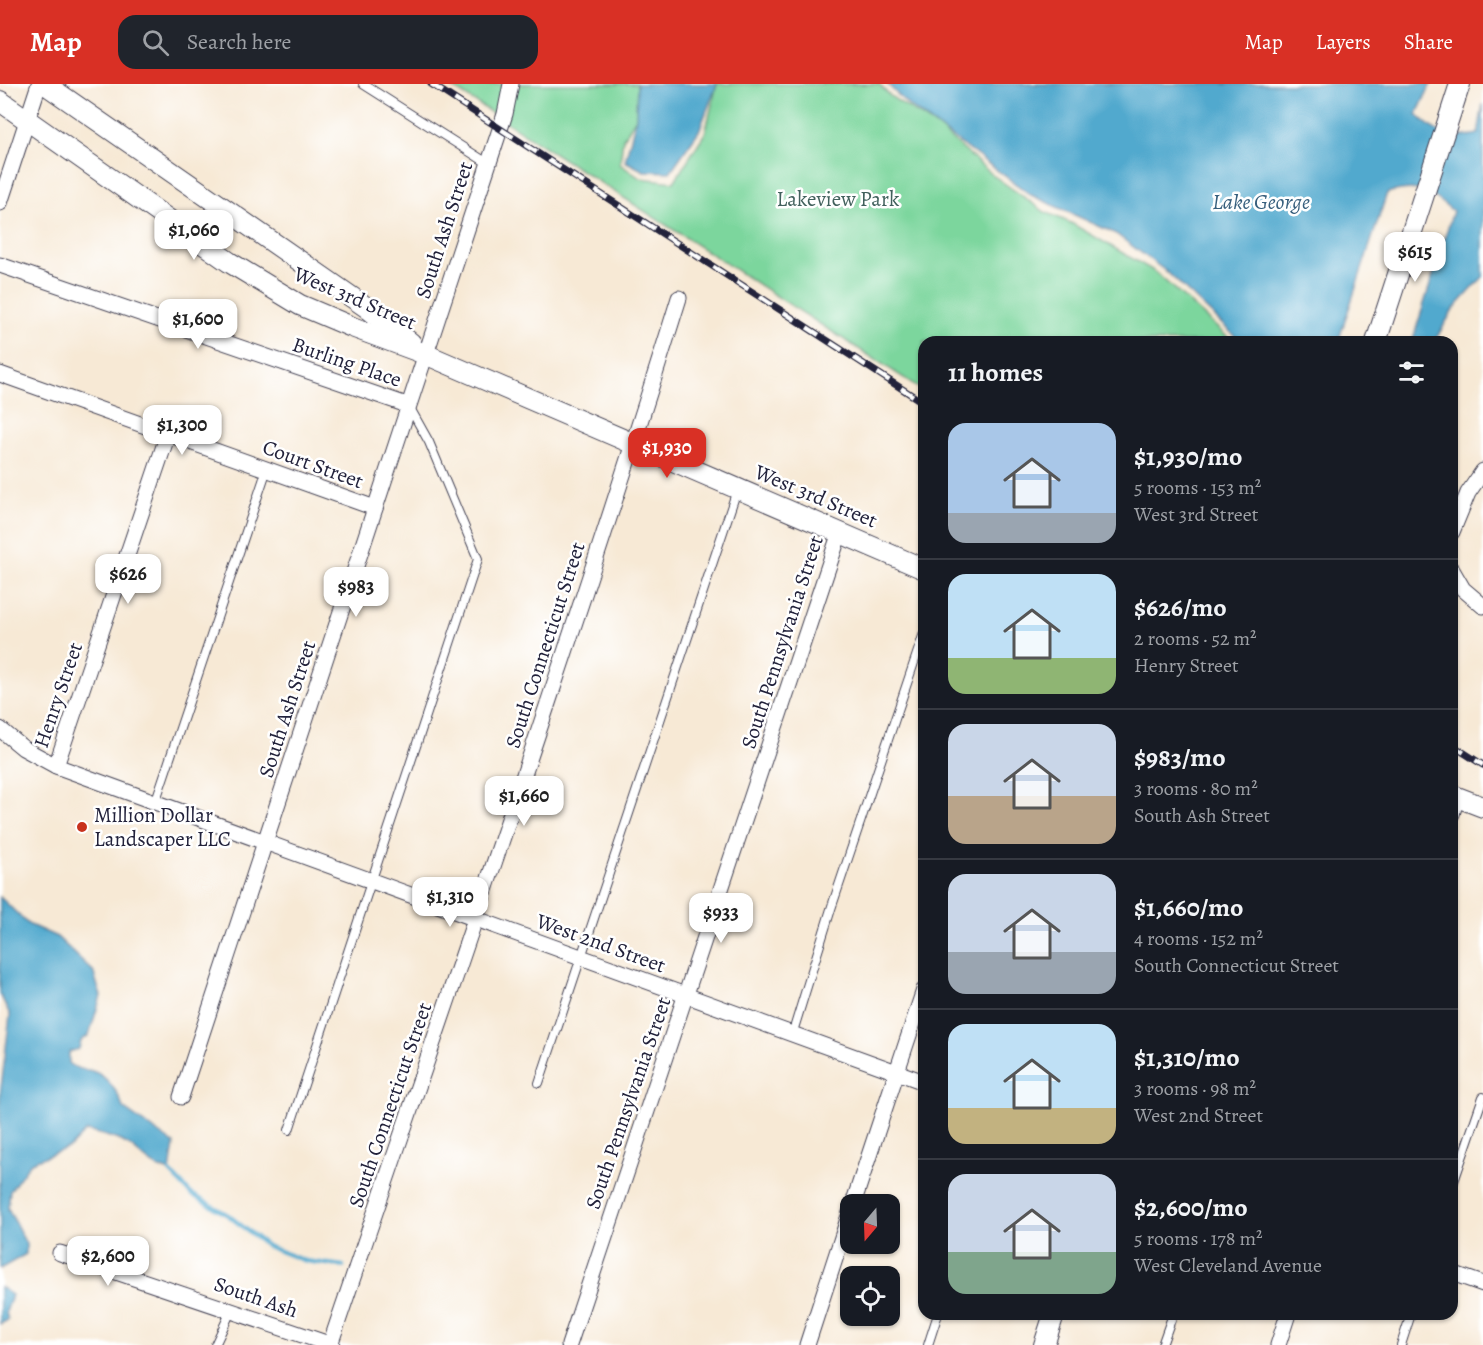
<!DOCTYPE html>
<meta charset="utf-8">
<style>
body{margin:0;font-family:Alegreya,serif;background:#20242c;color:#f1f3f6;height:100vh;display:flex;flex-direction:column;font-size:22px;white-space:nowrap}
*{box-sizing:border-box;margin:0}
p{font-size:20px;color:#9ea1a6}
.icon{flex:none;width:33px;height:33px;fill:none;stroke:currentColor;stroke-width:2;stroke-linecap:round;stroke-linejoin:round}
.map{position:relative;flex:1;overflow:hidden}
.drawer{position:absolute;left:918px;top:252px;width:540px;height:984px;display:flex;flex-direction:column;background:#171b24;border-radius:18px;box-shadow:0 2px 4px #0004}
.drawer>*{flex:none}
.needle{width:39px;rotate:199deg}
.controls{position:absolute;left:840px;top:1110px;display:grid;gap:12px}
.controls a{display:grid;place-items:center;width:60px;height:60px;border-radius:12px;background:#171b24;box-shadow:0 2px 4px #0004;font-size:30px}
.price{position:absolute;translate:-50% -51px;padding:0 14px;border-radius:12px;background:#fff;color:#222;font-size:20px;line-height:39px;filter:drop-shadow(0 2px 3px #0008)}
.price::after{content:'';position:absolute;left:50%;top:36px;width:18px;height:14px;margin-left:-9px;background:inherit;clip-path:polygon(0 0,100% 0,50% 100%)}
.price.selected{background:#d93025;color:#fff}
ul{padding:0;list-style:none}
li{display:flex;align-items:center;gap:18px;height:150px;padding:0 30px}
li+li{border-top:2px solid #363941}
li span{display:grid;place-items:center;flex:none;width:168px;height:120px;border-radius:18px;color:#555}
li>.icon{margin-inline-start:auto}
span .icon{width:72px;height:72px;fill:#fffc;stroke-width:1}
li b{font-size:26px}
h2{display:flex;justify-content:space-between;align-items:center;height:72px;padding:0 30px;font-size:26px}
header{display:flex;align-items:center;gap:36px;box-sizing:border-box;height:84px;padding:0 30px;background:#d93025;color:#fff}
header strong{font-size:28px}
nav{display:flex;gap:33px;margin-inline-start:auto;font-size:21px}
.search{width:420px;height:54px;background:#20242c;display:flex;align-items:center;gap:15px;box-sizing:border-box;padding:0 21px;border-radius:18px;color:#9ea1a6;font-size:22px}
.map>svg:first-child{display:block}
.green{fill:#7cd69d;stroke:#4f7c6c;stroke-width:1.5}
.water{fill:#51a9ce;stroke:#3a6684;stroke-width:1.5}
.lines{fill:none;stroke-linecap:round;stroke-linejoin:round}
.stream{stroke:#51a9ce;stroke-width:4.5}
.service-casing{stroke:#424052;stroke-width:10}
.minor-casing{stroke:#424052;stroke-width:17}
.tertiary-casing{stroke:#424052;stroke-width:22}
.service{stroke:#fff;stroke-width:8}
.minor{stroke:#fff;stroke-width:15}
.tertiary{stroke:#fff;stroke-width:20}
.rail-casing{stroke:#22223b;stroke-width:7}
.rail{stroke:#fff;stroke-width:4.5;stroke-dasharray:14;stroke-linecap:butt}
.poi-dot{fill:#c8321e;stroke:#fff;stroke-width:2}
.labels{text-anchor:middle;stroke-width:5;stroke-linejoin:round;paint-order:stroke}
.park-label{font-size:21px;fill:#42615d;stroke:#fff}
.street-label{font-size:21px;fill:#22223b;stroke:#fff}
.poi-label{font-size:21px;fill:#22223b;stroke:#fff;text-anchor:start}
.water-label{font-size:22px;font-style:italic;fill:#375f7d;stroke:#fff}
</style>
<header>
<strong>Map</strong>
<div class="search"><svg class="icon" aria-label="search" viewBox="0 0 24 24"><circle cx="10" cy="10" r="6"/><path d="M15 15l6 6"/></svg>Search here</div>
<nav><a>Map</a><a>Layers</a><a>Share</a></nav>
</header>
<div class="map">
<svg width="1483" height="1261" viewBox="0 0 1483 1261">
<rect width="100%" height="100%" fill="#fff"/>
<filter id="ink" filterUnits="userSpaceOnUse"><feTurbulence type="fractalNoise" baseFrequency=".0167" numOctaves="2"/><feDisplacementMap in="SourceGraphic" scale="12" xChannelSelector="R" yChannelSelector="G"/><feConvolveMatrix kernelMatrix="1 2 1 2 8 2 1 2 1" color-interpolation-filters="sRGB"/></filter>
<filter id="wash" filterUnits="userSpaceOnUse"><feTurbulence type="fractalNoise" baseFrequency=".008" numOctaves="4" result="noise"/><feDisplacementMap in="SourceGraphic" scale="24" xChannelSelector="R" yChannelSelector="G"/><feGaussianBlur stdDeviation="1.35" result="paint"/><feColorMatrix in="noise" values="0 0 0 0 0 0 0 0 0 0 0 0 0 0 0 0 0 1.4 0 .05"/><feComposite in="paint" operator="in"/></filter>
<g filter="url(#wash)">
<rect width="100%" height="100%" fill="#f7e9d5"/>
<path class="green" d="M 447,0 L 637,0 L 636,34 L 623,55 L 620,80 L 640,94 L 674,98 L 705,49 L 717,0 L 879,0 L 890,12 L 936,42 L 994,92 L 1045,128 L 1071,139 L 1154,187 L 1233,258 L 924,258 L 924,307 Z"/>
<g class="water">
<path d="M 637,0 L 717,0 L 699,47 L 670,88 L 644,87 L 625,77 L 636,34 Z"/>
<path d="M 887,0 L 1431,0 L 1417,30 C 1434,50 1452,56 1478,50 L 1483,20 L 1483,193 L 1453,226 L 1434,258 L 1412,258 L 1453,127 C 1428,107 1420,100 1387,109 L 1338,258 L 1241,258 L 1168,189 L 1116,150 L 1031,111 L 908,21 Z"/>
<path d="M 0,813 L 28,840 L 57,853 L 93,887 L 101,912 L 89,951 L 81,957 L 79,965 L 69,968 L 69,979 C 82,989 83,983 95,988 C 108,993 120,1011 123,1024 L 174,1060 L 170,1088 C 145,1080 146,1073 127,1060 C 114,1053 100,1050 86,1047 L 70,1063 L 31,1078 L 10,1107 L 8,1124 L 26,1160 L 26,1170 L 0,1185 L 0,1012 L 10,931 L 0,910 Z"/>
<path d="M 0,1203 L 12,1211 L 6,1228 L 8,1236 L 0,1240 Z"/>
</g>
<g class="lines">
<path class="stream" d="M 170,1088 L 191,1110 L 228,1131 L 267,1162 L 305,1177 L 343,1182"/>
</g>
</g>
<g filter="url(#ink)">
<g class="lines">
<g class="service-casing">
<g id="service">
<path d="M 363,0 L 489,80"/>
<path d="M 155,719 L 267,385"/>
<path d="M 792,951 L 831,825 L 924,549"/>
<path d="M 539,999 L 737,406"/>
<path d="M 289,1046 L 478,475 L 429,358 L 410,324"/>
<path d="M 1452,1103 L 1483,1013"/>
<path d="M 215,1261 L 231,1227"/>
<path d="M 928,1261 L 938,1230"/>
<path d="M 1162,1261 L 1173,1230"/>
<path d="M 1401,1261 L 1411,1230"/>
</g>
</g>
<g class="minor-casing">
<g id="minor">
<path d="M 0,119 L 39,0"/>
<path d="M 0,181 L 407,321"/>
<path d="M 0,290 L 375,424"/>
<path d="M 1452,448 L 1468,409 L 1483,387"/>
<path d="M 1452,486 L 1463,505 L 1483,522"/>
<path d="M 0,645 L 23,664 L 56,682 L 924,998"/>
<path d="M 56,682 L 168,350"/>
<path d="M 1452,730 L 1457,713"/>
<path d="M 181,1013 L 505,30 L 511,0"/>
<path d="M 853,1120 L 924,906"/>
<path d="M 60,1169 L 332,1261"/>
<path d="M 1452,1189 L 1483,1200"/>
<path d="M 330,1261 C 448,913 570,565 679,214"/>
<path d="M 569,1261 L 840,448"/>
<path d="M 807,1261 L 850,1129"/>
<path d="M 1278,1261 L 1288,1230"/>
</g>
</g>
<g class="tertiary-casing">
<g id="tertiary">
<path d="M 45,0 L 366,223 L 411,259"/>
<path d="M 0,17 L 229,178 L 300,221 L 352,243 L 425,270 L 924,485"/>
<path d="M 1376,258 L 1460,0"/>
<path d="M 1452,711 L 1483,723"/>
<path d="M 1044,1261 L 1054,1230"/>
</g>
</g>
<use href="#service" class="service"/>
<use href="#minor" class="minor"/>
<use href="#tertiary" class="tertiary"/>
<g class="rail-casing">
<g id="rail">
<path d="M 431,0 L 924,319"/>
<path d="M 1452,661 L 1483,681"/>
</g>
</g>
<use href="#rail" class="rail"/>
</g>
</g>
<circle class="poi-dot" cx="82" cy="743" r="6"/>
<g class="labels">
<g class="park-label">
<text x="838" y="122">Lakeview Park</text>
</g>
<g class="street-label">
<text transform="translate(444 146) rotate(-72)" y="7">South Ash Street</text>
<text transform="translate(355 214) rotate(23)" y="7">West 3rd Street</text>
<text transform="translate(347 278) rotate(19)" y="7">Burling Place</text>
<text transform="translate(313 380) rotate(20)" y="7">Court Street</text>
<text transform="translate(816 412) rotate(23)" y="7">West 3rd Street</text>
<text transform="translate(782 558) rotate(-72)" y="7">South Pennsylvania Street</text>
<text transform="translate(545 561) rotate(-72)" y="7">South Connecticut Street</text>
<text transform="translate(58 611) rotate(-71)" y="7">Henry Street</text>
<text transform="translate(287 625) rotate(-72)" y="7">South Ash Street</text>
<text transform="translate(601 859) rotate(20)" y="7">West 2nd Street</text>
<text transform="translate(628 1019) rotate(-71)" y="7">South Pennsylvania Street</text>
<text transform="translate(390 1021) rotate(-71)" y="7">South Connecticut Street</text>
<text transform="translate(256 1213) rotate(19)" y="7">South Ash</text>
</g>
<g class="poi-label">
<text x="94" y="738">Million Dollar<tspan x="94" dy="24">Landscaper LLC</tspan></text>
</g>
<g class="water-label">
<text x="1261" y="125">Lake George</text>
</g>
</g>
</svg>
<div class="controls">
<a><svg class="needle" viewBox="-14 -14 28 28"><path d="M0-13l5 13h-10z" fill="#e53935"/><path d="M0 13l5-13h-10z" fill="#9ea1a6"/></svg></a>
<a><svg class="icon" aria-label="locate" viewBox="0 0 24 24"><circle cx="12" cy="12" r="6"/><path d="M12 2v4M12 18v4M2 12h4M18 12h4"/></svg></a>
</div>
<b class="price" style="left:194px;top:177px">$1,060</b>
<b class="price" style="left:1415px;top:199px">$615</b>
<b class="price" style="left:198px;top:266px">$1,600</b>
<b class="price" style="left:182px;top:372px">$1,300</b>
<b class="price selected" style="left:667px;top:395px">$1,930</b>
<b class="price" style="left:128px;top:521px">$626</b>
<b class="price" style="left:356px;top:534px">$983</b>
<b class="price" style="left:524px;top:743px">$1,660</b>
<b class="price" style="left:450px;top:844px">$1,310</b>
<b class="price" style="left:721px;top:860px">$933</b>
<b class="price" style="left:108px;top:1203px">$2,600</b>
<section class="drawer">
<h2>11 homes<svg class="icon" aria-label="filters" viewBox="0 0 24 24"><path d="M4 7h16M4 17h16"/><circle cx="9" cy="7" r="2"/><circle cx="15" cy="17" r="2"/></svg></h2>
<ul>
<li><span style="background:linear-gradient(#a9c7e8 75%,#9aa5b1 0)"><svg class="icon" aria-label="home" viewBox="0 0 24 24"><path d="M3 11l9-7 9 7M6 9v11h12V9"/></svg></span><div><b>$1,930/mo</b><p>5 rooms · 153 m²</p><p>West 3rd Street</p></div></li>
<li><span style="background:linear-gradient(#bfe0f5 70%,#8fb573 0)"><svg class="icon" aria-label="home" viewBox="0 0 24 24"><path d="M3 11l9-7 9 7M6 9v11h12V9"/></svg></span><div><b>$626/mo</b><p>2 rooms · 52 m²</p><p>Henry Street</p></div></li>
<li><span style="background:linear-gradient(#c9d6e8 60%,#b9a48a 0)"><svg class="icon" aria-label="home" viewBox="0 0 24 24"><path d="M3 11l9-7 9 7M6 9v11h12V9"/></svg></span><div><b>$983/mo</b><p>3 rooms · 80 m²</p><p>South Ash Street</p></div></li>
<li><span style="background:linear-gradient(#c9d6e8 65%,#9aa5b1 0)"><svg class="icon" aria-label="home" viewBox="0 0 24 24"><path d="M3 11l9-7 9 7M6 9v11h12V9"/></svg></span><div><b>$1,660/mo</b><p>4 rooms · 152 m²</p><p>South Connecticut Street</p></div></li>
<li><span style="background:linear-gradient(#bfe0f5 70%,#c2b280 0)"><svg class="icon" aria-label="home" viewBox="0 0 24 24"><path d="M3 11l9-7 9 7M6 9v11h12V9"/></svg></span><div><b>$1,310/mo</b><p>3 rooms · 98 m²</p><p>West 2nd Street</p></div></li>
<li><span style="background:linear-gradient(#c9d6e8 65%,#7fa58c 0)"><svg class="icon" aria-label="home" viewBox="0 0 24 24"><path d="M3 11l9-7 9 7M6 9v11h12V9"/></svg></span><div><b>$2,600/mo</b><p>5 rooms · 178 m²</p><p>West Cleveland Avenue</p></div></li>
</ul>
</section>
</div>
